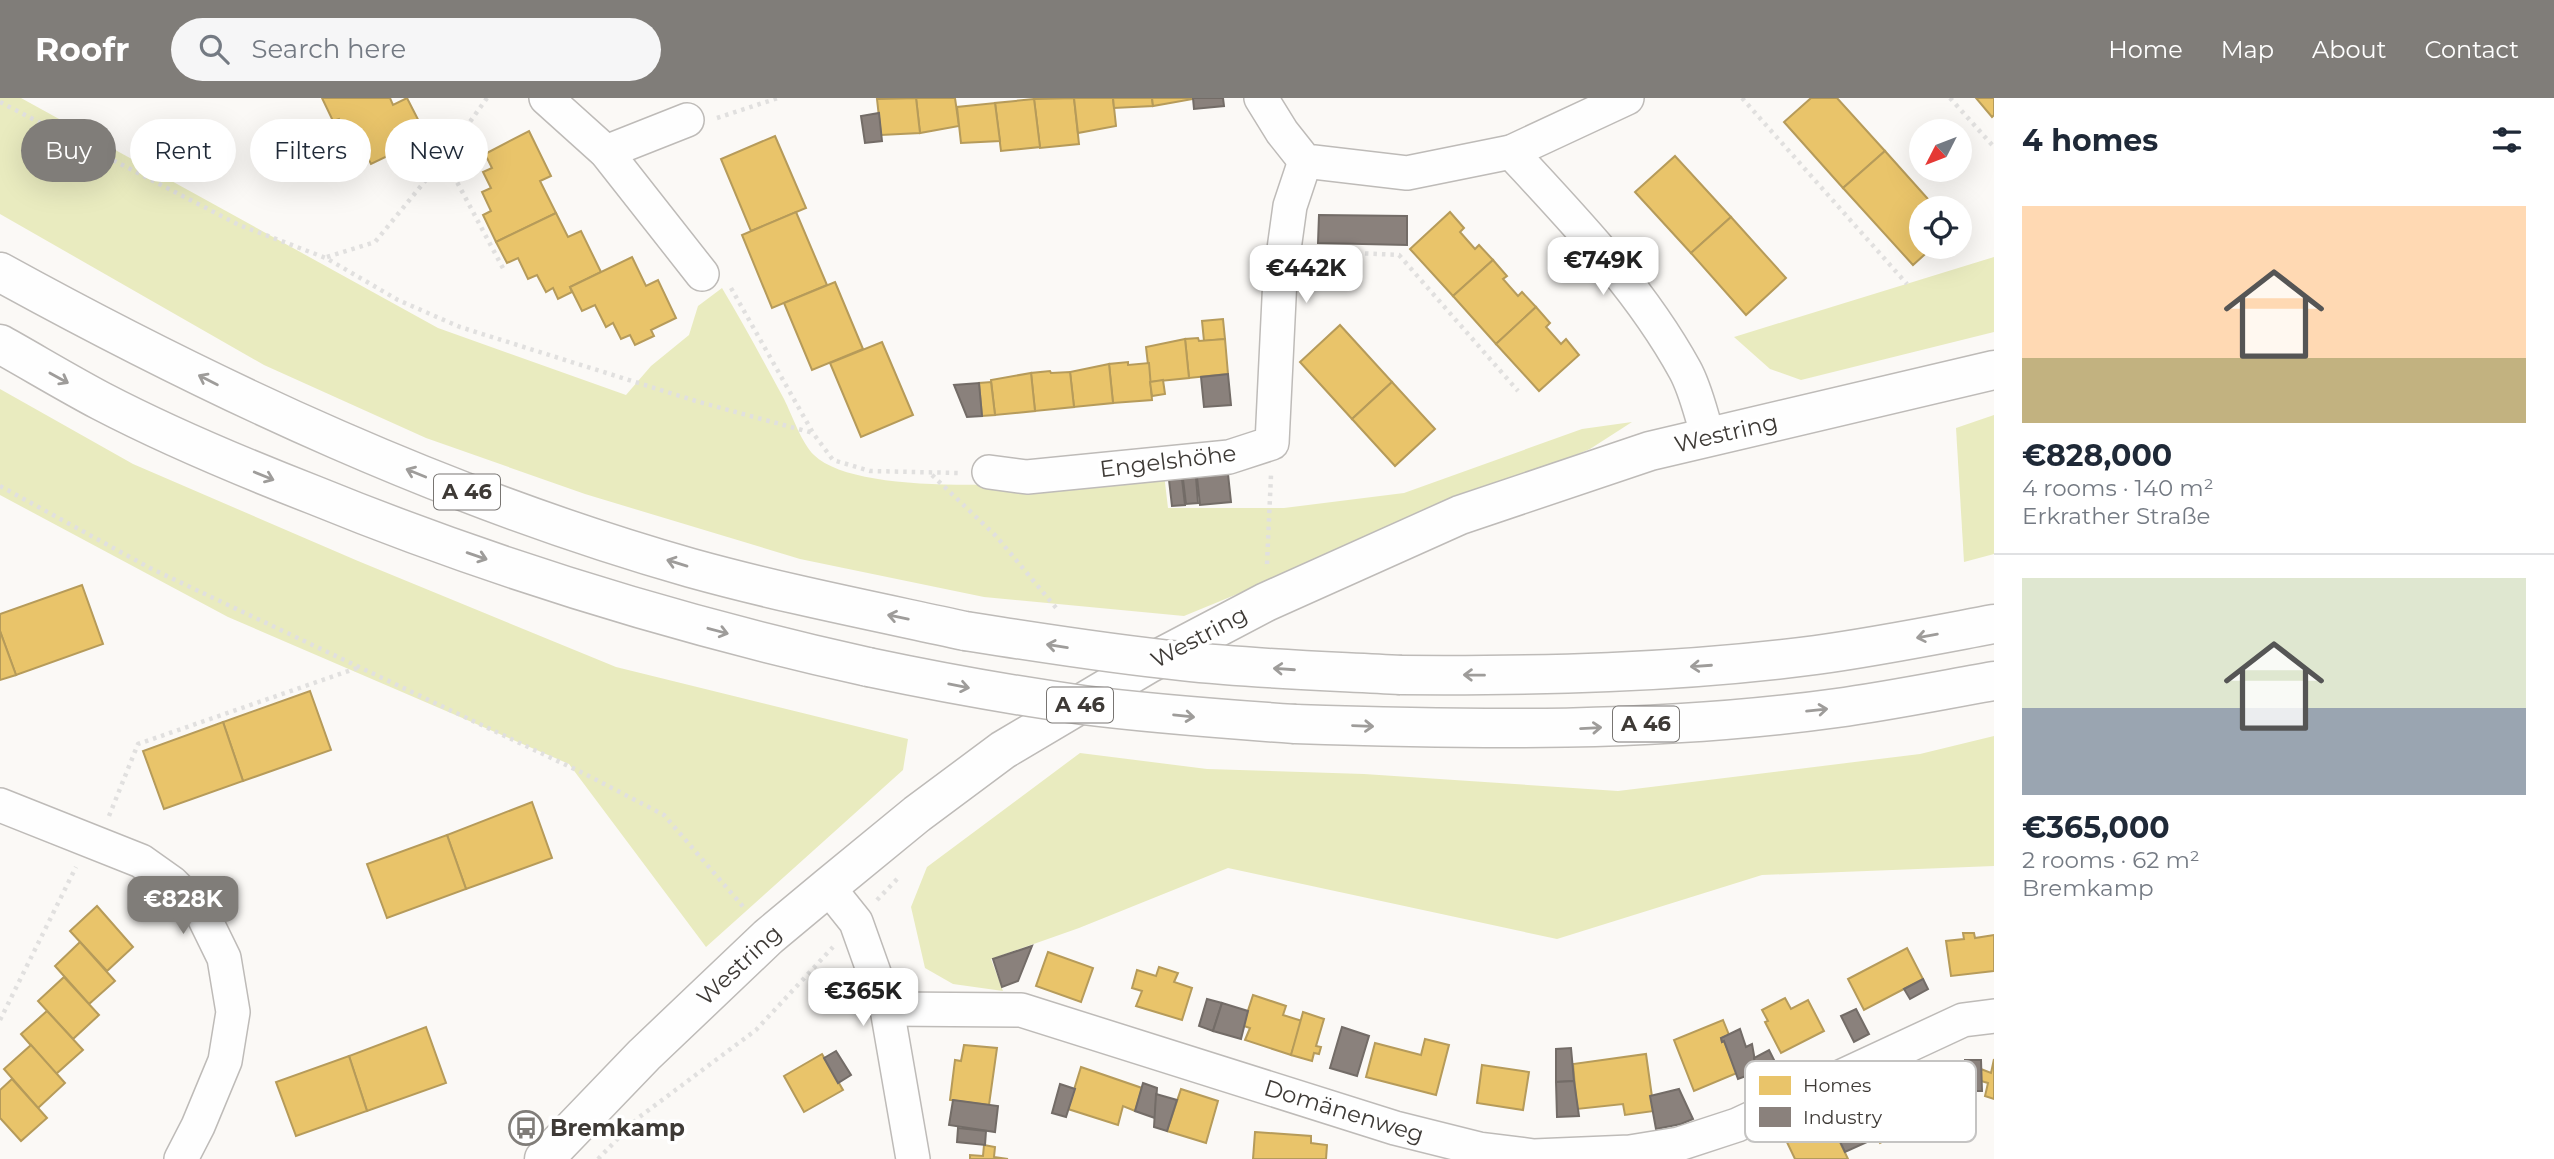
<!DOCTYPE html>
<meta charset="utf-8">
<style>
body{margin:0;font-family:Montserrat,sans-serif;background:#f6f6f7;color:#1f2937;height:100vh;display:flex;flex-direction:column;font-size:26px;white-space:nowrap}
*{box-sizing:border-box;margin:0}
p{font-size:23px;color:#747a83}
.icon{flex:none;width:38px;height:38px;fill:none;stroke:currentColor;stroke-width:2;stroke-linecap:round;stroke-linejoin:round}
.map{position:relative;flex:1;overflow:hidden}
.sheet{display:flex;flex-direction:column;background:#fff;width:560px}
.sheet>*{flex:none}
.hud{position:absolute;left:21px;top:21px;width:665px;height:63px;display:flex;gap:14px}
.needle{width:46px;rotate:228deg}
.fabs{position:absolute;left:1909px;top:21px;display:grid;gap:14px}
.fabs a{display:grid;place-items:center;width:63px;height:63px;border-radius:50%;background:#fff;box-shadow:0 7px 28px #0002;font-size:35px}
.price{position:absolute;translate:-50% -60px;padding:0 16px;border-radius:14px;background:#fff;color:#222;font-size:23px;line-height:46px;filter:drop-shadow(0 2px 4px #0008)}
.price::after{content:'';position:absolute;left:50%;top:42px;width:21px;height:16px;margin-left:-10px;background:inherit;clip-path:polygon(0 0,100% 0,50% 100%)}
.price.selected{background:#807d79;color:#fff}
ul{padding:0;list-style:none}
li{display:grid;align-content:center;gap:14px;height:371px;padding:0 28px}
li+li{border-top:2px solid #e0e1e3}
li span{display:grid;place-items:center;height:217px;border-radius:0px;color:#555}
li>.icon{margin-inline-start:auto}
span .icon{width:126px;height:126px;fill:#fffc;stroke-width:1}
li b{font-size:30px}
h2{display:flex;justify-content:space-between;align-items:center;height:84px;padding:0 28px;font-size:30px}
.tag{padding:0 24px;border-radius:32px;background:#fff;box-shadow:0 7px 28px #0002;font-size:24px;line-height:63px}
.tag.selected{background:#807d79;color:#fff}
header{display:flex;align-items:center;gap:42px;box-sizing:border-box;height:98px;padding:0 35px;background:#807d79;color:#fff}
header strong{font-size:33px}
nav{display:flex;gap:38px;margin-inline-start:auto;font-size:24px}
.search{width:490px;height:63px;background:#f6f6f7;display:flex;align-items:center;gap:18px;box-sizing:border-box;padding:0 24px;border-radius:38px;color:#747a83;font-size:26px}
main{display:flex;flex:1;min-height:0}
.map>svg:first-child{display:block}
.green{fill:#e9ebbf}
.homes{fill:#e9c46a;stroke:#b69b5a;stroke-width:2}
.industry{fill:#8a817c;stroke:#736c67;stroke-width:2}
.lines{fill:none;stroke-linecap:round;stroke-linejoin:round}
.minor-casing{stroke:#bebbb8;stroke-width:36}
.major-casing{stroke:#bebbb8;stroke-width:41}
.highway-casing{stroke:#bebbb8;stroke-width:41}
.path{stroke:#e1e0df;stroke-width:4.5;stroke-dasharray:3.5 5;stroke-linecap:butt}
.minor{stroke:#fefefe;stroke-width:33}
.major{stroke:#fefefe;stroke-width:38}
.highway{stroke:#fefefe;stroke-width:38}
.highway-bridge-casing{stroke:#bebbb8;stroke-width:41;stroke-linecap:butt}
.highway-bridge{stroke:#fefefe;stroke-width:38}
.oneway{stroke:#9e9c9a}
.labels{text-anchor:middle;stroke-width:7;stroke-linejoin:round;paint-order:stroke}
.shield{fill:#fff;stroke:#787572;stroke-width:2}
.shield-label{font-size:21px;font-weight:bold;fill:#3e3a36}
.street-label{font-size:23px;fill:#3e3a36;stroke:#fff}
.poi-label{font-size:23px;font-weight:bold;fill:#3e3a36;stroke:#fff;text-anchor:start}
.key{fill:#fff;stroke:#c5c4c3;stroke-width:2}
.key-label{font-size:19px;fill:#3e3a36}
</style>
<header>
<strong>Roofr</strong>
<div class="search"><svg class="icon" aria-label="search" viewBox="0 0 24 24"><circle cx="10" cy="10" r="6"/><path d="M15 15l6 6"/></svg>Search here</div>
<nav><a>Home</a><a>Map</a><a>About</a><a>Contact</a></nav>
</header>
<main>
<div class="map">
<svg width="1994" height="1061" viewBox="0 0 1994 1061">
<rect width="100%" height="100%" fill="#fbf9f6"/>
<g class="green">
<path d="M 0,0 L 21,0 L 438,230 L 626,297 L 651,268 L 689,237 L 698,208 L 722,190 C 744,227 764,264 784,301 C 792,317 802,346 814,357 C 864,406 1092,381 1164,376 L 1168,410 L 1284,410 L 1404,395 L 1582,331 L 1632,324 L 1590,351 L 1184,518 L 984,499 L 800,461 L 585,396 L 426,340 L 264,267 L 0,116 Z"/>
<path d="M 1994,159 L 1994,234 L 1801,282 L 1770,271 L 1734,239 Z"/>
<path d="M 0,291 L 133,366 L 358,463 L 616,569 L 908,641 L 903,672 L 706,849 L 569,666 L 228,519 L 0,397 Z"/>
<path d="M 1994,317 L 1994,456 L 1964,464 L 1956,330 Z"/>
<path d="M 1994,638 L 1994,768 L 1762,777 L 1557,841 L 1228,770 L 1079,830 L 991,861 L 1003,893 L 953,886 L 925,870 L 911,809 L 927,769 L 1080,655 L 1207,671 L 1364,676 L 1618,693 L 1920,656 Z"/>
</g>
<g class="homes">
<path d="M 322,0 L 390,0 L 393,7 L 407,0 L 427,39 L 371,66 L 358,40 L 350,44 L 339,21 L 333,23 Z"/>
<path d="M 916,0 L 955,0 L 959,28 L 920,35 Z"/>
<path d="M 916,0 L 920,35 L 881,37 L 877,1 Z"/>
<path d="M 1074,0 L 1079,46 L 1040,50 L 1034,1 Z"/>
<path d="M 1074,0 L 1113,0 L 1116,28 L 1078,35 Z"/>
<path d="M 1113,0 L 1152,0 L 1153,8 L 1114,10 Z"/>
<path d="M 1152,0 L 1193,0 L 1193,1 L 1153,8 Z"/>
<path d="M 1811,0 L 1837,0 L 1885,53 L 1843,90 L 1784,24 Z"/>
<path d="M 1976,0 L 1994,0 L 1994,17 L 1992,19 Z"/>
<path d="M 1034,1 L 1040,49 L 1001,53 L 995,5 Z"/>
<path d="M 995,5 L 1000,43 L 961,45 L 957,9 Z"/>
<path d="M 529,33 L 551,78 L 540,83 L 556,115 L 496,144 L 483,117 L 491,113 L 482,94 L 491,90 L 483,74 L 492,70 L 485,56 Z"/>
<path d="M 775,38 L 806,110 L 751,133 L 721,61 Z"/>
<path d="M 1885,53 L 1936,110 L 1922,110 L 1922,149 L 1933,149 L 1913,167 L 1843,90 Z"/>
<path d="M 1675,58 L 1731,119 L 1691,155 L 1635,94 Z"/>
<path d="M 796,114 L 827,187 L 772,210 L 742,137 Z"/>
<path d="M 1450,114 L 1464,130 L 1460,134 L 1475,151 L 1479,147 L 1493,162 L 1453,198 L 1410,151 Z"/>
<path d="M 556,115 L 568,139 L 581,133 L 601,174 L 570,189 L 572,194 L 558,201 L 553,190 L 546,194 L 537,177 L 528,181 L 518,160 L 507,165 L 496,144 Z"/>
<path d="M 1731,119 L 1786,180 L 1746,217 L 1691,155 Z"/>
<path d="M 632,159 L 646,188 L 658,182 L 676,220 L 651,232 L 654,238 L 635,247 L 630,237 L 621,241 L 613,225 L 606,229 L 595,207 L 582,213 L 570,189 Z"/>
<path d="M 1493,162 L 1507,178 L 1503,181 L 1518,198 L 1522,194 L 1536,209 L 1496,246 L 1453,198 Z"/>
<path d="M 835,184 L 863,251 L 812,272 L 784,205 Z"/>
<path d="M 1536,209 L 1550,225 L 1546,229 L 1561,246 L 1566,241 L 1579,257 L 1539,293 L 1496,246 Z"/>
<path d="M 1223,221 L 1225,241 L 1204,243 L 1202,223 Z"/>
<path d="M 1340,227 L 1392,284 L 1352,321 L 1300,264 Z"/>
<path d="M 1198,240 L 1199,243 L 1225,241 L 1228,276 L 1189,280 L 1185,241 Z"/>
<path d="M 1185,241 L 1189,280 L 1150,284 L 1146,249 Z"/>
<path d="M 882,244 L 913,317 L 861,339 L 830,265 Z"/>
<path d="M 1128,264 L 1128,267 L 1149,265 L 1152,302 L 1113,305 L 1109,266 Z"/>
<path d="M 1109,266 L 1113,305 L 1074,309 L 1070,274 Z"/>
<path d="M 1050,273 L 1051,275 L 1070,274 L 1074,309 L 1035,313 L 1031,275 Z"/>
<path d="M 1031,275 L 1035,313 L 995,317 L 991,282 Z"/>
<path d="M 1163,282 L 1165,296 L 1152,298 L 1150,284 Z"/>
<path d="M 991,284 L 995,317 L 982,318 L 979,285 Z"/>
<path d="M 1392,284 L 1435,331 L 1395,368 L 1352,321 Z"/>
<path d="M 82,487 L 103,546 L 16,577 L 0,533 L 0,516 Z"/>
<path d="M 0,533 L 16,577 L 0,582 Z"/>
<path d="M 310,593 L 331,652 L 243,683 L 223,624 Z"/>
<path d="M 223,624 L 243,683 L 164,711 L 143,653 Z"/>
<path d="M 532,704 L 552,760 L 466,791 L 447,737 Z"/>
<path d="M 447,737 L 466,791 L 387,820 L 367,766 Z"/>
<path d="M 97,808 L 133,849 L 107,873 L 70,833 Z"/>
<path d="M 1963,835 L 1974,835 L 1975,840 L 1994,837 L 1994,873 L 1951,878 L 1946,843 L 1964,841 Z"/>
<path d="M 80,844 L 115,883 L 89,906 L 55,868 Z"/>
<path d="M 1907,850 L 1923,881 L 1864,912 L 1848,881 Z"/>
<path d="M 1048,854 L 1093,870 L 1081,904 L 1036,888 Z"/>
<path d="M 1159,869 L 1178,875 L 1174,884 L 1192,890 L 1182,922 L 1136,908 L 1142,893 L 1132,890 L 1137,872 L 1156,878 Z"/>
<path d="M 64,879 L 99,917 L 73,941 L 38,903 Z"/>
<path d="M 1253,897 L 1286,908 L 1283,917 L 1302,923 L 1291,957 L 1245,942 L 1250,930 L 1244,928 L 1244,925 Z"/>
<path d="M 1785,900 L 1791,911 L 1808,902 L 1824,933 L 1781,955 L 1765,924 L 1768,923 L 1762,912 Z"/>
<path d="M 47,913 L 83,952 L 56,976 L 21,936 Z"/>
<path d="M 1303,914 L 1324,921 L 1316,948 L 1321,949 L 1319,956 L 1314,955 L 1312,963 L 1291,957 Z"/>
<path d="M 1723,922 L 1729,937 L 1721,940 L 1722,944 L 1724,943 L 1737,975 L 1694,993 L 1674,942 Z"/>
<path d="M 426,929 L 446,985 L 367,1013 L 349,958 Z"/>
<path d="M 1425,941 L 1449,947 L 1436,997 L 1366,979 L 1375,945 L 1421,957 Z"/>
<path d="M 31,947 L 65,985 L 38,1010 L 4,971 Z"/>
<path d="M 964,947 L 997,950 L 989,1007 L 950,1002 L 955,962 L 961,963 Z"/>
<path d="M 822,956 L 843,992 L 804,1014 L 784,978 Z"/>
<path d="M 1646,956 L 1654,1013 L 1625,1017 L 1623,1006 L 1577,1011 L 1573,966 Z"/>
<path d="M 349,958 L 367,1013 L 296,1038 L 276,984 Z"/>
<path d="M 1994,961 L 1994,1001 L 1985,998 L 1988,985 L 1981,983 L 1981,971 L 1991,975 Z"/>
<path d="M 1482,967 L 1529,974 L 1523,1012 L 1477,1005 Z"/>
<path d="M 1081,969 L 1142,990 L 1135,1013 L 1123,1008 L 1118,1027 L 1068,1011 Z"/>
<path d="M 1912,975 L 1932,1020 L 1880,1045 L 1859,1001 Z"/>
<path d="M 12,981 L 47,1020 L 21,1043 L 0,1020 L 0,992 Z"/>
<path d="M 1181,991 L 1218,1003 L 1206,1045 L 1167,1033 Z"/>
<path d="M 1827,1017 L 1848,1061 L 1795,1061 L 1784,1038 Z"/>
<path d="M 1255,1034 L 1311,1038 L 1311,1045 L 1327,1047 L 1326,1061 L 1253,1061 Z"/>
<path d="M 984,1047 L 995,1049 L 994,1059 L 1008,1061 L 970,1061 L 970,1057 L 983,1058 Z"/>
</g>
<g class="industry">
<path d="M 1223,0 L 1224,8 L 1194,11 L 1193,0 Z"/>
<path d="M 879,15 L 882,43 L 865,45 L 861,18 Z"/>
<path d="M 1319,117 L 1407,118 L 1407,147 L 1318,145 Z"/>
<path d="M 1228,276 L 1231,307 L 1204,309 L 1201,279 Z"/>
<path d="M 979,285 L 982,318 L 967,319 L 954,287 Z"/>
<path d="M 1228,376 L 1231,404 L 1200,407 L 1197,379 Z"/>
<path d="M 1196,379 L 1198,405 L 1186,406 L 1183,381 Z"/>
<path d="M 1182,381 L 1185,407 L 1172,408 L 1169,382 Z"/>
<path d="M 1032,848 L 1018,883 L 1002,889 L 993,861 Z"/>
<path d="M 1923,881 L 1928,891 L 1910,901 L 1904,891 Z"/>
<path d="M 1207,901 L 1222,905 L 1213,933 L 1199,928 Z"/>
<path d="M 1222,905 L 1248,913 L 1241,941 L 1213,933 Z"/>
<path d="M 1856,911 L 1869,936 L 1854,944 L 1841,918 Z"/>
<path d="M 1342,929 L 1369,938 L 1357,978 L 1330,970 Z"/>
<path d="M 1740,931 L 1746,949 L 1752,946 L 1757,974 L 1738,981 L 1724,943 L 1722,944 L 1721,940 Z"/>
<path d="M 1571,950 L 1574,983 L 1556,984 L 1556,951 Z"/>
<path d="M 1769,952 L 1782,978 L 1759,990 L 1754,960 Z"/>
<path d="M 836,953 L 851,977 L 838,985 L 824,960 Z"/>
<path d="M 1965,962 L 1981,962 L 1982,993 L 1964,993 Z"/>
<path d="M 1574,983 L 1579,1018 L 1557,1019 L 1556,984 Z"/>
<path d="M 1143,985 L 1157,990 L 1155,1020 L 1135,1013 Z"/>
<path d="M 1060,986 L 1075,991 L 1066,1019 L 1052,1015 Z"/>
<path d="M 1679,991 L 1693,1021 L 1681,1026 L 1656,1031 L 1650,998 Z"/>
<path d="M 1156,996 L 1177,1002 L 1167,1033 L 1154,1029 Z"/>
<path d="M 953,1002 L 998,1008 L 995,1034 L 949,1027 Z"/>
<path d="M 1853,1016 L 1867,1044 L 1845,1054 L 1832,1027 Z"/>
<path d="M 958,1030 L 986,1033 L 985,1047 L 957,1044 Z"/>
</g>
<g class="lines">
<g class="minor-casing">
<g id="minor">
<path d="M 546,0 L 606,54 L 702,176"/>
<path d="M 1261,0 L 1282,34 L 1305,63 L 1407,75 L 1511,54 L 1627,0"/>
<path d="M 606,54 L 687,22"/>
<path d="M 1511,54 C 1574,122 1640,190 1685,272 C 1696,292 1701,317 1708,338"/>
<path d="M 989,374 L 1027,379 L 1229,359 L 1272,345 L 1280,180 L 1290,108 L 1305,63"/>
<path d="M 0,707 L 141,763 L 172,785 L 202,815 L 224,860 L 233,914 L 225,963 L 198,1028 L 181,1061"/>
<path d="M 828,789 L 856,824 L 887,911 L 913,1061"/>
<path d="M 887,911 L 1021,912 L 1395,1030 L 1479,1051 L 1534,1058 L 1630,1054 L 1679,1046 L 1737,1027 L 1963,922 L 1994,918"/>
</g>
</g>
<g class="major-casing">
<path id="major" d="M 544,1061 L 644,957 L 768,839 L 828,789 L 917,716 L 1003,652 L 1148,566 L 1266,504 L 1460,417 L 1650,353 L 1994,272"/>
</g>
<g class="highway-casing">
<g id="highway">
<path d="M 0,174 C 220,295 449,401 691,470 C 781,495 873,513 965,533"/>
<path d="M 0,246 C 34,265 67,285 101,303 C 170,339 242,369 314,397 C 493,470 679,527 868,569"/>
<path d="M 1401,577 C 1539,578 1678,575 1816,557 C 1875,549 1935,537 1994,526"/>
<path d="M 1295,626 C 1476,632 1657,635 1837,610 C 1889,603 1942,592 1994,583"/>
</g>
</g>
<g class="path">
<path d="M 1742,0 L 1907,186"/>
<path d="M 1950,0 L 1994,49"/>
<path d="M 0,4 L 239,127 L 326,160 L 398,202 L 460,229 L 699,304 L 813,335"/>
<path d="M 717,20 L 778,0"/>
<path d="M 438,68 L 457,84 L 505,174"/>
<path d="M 1314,153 L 1399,157 L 1518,293"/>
<path d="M 327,159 L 375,144 L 444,60 L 487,0"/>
<path d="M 731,190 L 813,335 L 833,362 L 870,373 L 958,375"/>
<path d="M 932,377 L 996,438 L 1057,511"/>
<path d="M 0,388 L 150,470 L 583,675 L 664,717 L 746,812"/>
<path d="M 1267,466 L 1271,377"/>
<path d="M 109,718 L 138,646 L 360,569"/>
<path d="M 877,802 L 900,778"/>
<path d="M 0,922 L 76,769"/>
<path d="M 598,1061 L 638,1020 L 756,932 L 833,849"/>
</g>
<use href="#minor" class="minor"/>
<use href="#major" class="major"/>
<use href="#highway" class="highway"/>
<g class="highway-bridge-casing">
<g id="highway-bridge">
<path d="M 965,533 C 1037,544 1109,556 1182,563 C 1255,571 1328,573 1401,577"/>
<path d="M 868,569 C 939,584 1011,597 1083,607 C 1153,616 1224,621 1295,626"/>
</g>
</g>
<use href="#highway-bridge" class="highway-bridge"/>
</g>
<defs><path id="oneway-shaft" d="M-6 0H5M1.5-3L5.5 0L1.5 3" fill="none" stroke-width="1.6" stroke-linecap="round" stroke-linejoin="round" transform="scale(1.75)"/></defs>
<g class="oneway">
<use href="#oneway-shaft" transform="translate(59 280) rotate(29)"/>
<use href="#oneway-shaft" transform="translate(208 282) rotate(-153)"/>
<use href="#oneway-shaft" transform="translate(416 375) rotate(-158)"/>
<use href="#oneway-shaft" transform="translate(264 378) rotate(22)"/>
<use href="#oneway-shaft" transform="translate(477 458) rotate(19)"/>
<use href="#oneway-shaft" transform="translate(677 465) rotate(-163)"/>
<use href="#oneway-shaft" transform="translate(898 519) rotate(-168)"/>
<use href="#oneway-shaft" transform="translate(718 533) rotate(15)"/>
<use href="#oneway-shaft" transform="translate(1927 538) rotate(170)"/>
<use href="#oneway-shaft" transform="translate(1057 548) rotate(-171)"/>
<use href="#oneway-shaft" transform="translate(1701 568) rotate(176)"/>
<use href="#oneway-shaft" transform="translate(1284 571) rotate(-176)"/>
<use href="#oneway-shaft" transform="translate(1474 577) rotate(-179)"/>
<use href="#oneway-shaft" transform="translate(959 588) rotate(11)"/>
<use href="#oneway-shaft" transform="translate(1817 612) rotate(-6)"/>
<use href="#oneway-shaft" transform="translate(1184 618) rotate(6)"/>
<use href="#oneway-shaft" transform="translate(1363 628) rotate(2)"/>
<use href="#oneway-shaft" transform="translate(1591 630) rotate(-3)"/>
</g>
<defs>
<g id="bus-ring" transform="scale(1.75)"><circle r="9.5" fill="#fff" stroke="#807d79" stroke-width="1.5"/><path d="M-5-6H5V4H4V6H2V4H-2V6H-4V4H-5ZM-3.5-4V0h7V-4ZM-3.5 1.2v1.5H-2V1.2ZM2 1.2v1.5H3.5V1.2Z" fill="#807d79"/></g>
</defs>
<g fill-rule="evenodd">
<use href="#bus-ring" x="526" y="1030"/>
</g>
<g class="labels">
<g class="shield">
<rect x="434" y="376.5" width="66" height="35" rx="5"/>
<rect x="1047" y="589.5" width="66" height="35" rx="5"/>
<rect x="1613" y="608.5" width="66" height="35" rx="5"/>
</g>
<g class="shield-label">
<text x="467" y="401">A 46</text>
<text x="1080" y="614">A 46</text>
<text x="1646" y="633">A 46</text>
</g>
<g class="street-label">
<text transform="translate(1726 335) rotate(-13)" y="8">Westring</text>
<text transform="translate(1168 363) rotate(-7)" y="8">Engelshöhe</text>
<text transform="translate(1199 539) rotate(-28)" y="8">Westring</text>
<text transform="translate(739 867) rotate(-43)" y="8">Westring</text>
<text transform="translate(1344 1013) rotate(17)" y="8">Domänenweg</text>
</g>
<g class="poi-label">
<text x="550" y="1038">Bremkamp</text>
</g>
</g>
<rect x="1745" y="963" width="231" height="81" rx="10" class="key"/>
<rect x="1759" y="978" width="32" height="19" fill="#e9c46a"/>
<rect x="1759" y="1009" width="32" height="20" fill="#8a817c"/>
<g class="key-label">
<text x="1803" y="994">Homes</text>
<text x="1803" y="1026">Industry</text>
</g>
</svg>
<div class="fabs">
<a><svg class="needle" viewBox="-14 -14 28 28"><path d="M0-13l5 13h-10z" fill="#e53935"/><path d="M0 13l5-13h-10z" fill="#747a83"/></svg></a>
<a><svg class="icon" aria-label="locate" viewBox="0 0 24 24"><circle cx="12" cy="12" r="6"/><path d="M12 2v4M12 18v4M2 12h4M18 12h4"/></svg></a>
</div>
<b class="price" style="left:1603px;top:199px">€749K</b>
<b class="price" style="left:1306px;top:207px">€442K</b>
<b class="price selected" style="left:183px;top:838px">€828K</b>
<b class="price" style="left:863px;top:930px">€365K</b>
<div class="hud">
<a class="tag selected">Buy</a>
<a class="tag">Rent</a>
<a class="tag">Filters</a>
<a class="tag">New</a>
</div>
</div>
<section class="sheet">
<h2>4 homes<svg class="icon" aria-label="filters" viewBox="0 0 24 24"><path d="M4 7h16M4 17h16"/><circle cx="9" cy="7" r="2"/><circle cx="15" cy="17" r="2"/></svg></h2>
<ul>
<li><span style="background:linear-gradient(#ffd9b3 70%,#c2b280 0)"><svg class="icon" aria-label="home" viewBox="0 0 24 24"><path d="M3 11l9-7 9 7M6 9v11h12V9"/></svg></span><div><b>€828,000</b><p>4 rooms · 140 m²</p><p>Erkrather Straße</p></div></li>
<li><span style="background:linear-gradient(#dfe7d0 60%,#9aa5b1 0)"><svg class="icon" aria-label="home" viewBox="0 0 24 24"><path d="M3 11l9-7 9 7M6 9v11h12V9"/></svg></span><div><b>€365,000</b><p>2 rooms · 62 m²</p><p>Bremkamp</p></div></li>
</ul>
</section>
</main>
